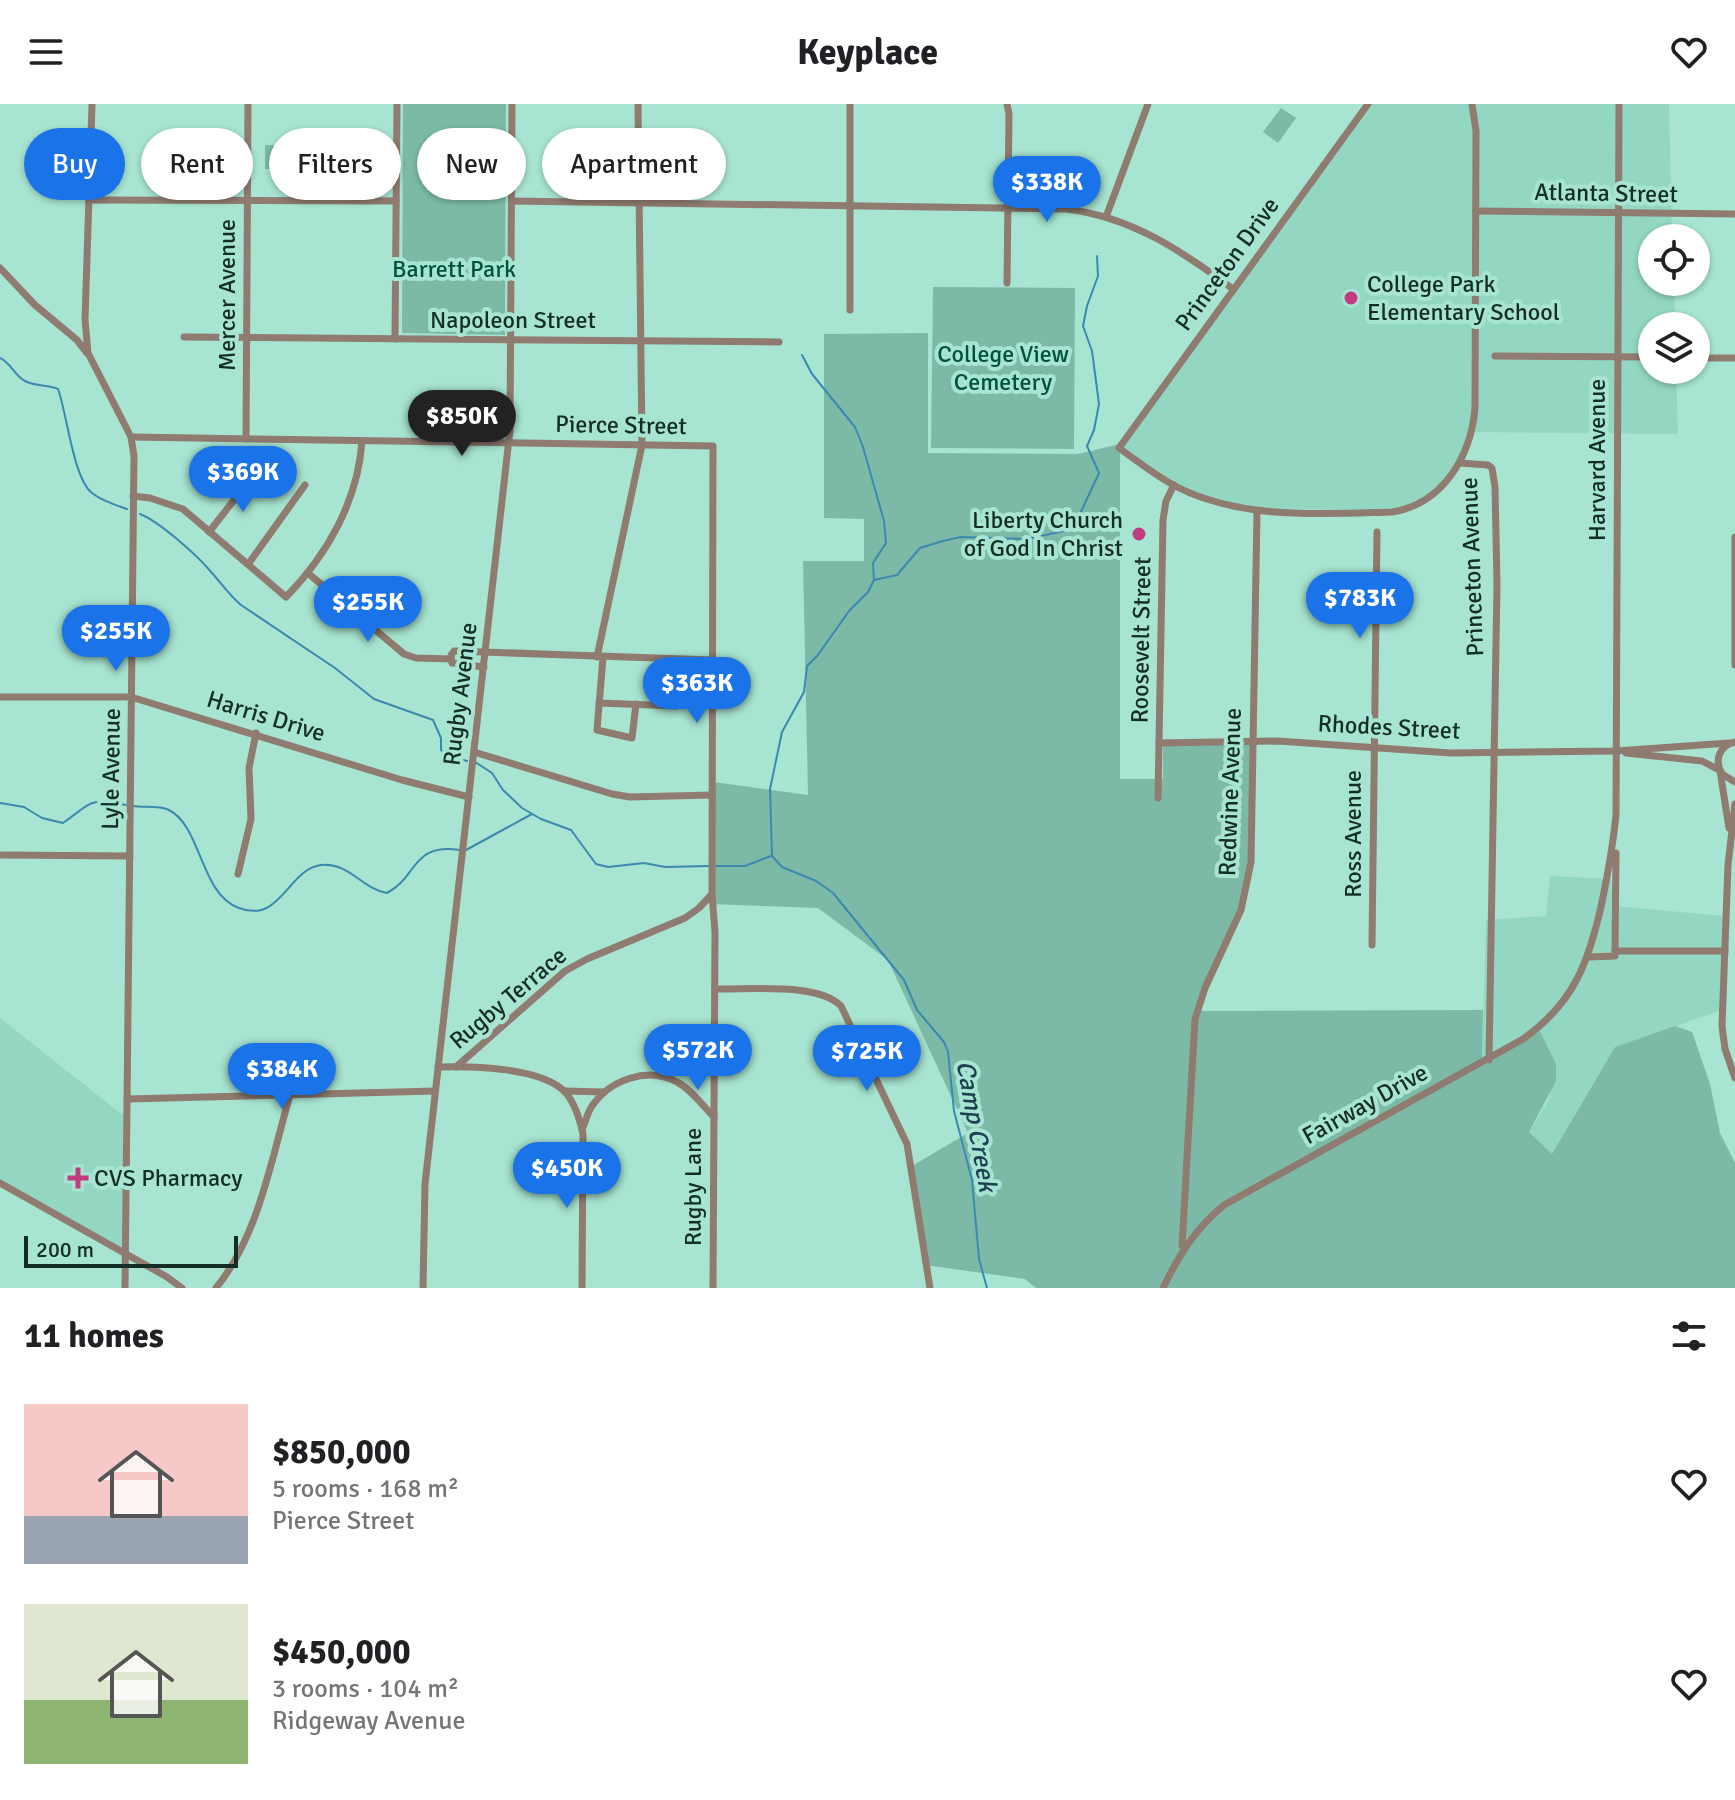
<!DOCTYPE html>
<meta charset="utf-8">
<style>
body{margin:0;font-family:Signika,sans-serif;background:#f6f6f6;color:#202124;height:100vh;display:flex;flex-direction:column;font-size:30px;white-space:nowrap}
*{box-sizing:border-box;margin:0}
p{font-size:26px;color:#757577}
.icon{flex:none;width:44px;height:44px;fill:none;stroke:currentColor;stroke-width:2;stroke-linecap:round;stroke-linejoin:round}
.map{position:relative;height:1184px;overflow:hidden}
.side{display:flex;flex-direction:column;background:#fff;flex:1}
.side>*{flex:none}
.banner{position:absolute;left:24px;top:24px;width:800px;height:72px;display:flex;gap:16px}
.buttons{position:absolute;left:1638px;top:120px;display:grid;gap:16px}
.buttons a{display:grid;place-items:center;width:72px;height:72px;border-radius:50%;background:#fff;box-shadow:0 2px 6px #0004;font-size:40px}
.scale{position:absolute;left:24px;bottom:20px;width:214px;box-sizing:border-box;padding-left:8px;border:4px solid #142d26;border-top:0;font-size:22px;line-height:28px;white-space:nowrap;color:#142d26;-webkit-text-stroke:6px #a7e4d1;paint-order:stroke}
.price{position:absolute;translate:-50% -68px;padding:0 18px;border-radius:28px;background:#1a73e8;color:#fff;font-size:26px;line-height:52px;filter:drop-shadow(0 2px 4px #0008)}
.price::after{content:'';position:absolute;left:50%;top:48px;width:24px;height:18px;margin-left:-12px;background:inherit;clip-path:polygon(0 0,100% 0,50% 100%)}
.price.current{background:#222;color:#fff}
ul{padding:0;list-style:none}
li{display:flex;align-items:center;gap:24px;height:200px;padding:0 24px}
li span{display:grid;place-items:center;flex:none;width:224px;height:160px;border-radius:0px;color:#555}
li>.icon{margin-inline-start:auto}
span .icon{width:96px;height:96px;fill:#fffc;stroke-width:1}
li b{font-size:34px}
h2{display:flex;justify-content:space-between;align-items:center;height:96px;padding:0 24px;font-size:34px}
.tag{padding:0 28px;border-radius:36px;background:#fff;box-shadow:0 2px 6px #0004;font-size:28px;line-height:72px}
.tag.current{background:#1a73e8;color:#fff}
header{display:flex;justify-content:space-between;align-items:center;height:104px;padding:0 24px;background:#fff;font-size:36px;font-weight:800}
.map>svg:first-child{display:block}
.built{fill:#93d7c2}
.green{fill:#7cbaa7}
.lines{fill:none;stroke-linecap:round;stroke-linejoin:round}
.stream{stroke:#3c89b0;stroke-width:2}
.minor{stroke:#8f7b6f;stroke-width:7}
.poi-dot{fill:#c13c7f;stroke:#a7e4d1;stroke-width:3}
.labels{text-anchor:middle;stroke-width:8;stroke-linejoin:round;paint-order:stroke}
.street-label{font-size:24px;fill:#142d26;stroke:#a7e4d1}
.park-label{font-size:24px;fill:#005140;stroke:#a7e4d1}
.poi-label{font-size:24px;fill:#142d26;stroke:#a7e4d1;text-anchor:start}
.water-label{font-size:26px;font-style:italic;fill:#1e4051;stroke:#a7e4d1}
</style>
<header><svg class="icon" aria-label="menu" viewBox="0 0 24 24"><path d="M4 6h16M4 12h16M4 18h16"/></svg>Keyplace<svg class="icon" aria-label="heart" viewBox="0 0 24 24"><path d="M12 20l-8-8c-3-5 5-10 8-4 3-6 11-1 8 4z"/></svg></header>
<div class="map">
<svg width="1735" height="1184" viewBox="0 0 1735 1184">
<rect width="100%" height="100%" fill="#a7e4d1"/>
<g class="built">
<path d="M 1368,0 L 1669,0 L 1672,134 L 1652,134 L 1652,178 L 1674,178 L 1675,222 L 1652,222 L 1652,266 L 1676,266 L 1678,330 L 1470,328 L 1463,356 L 1430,390 L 1404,403 L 1378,406 L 1256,405 L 1196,390 L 1158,370 L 1120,340 Z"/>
<path d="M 1550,772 L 1611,775 L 1613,802 L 1724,812 L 1722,906 L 1615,943 L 1552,1051 L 1529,1028 L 1549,995 L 1555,960 L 1539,925 L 1482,955 L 1486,816 L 1546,812 Z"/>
<path d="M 0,914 L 129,1016 L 125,1150 L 0,1079 Z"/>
</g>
<g class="green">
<path d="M 403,0 L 506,0 L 505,231 L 402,229 Z"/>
<path d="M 1281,4 L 1296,14 L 1278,39 L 1263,28 Z"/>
<path d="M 283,36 L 316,36 L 316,65 L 284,65 Z"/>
<rect x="265" y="41" width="12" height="24"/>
<path d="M 933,183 L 1075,184 L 1074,345 L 931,344 Z"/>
<path d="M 928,229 L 928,349 L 1078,350 L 1120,340 L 1120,675 L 1163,675 L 1163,640 L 1255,640 L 1248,757 L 1240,801 L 1199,907 L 1483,906 L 1482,954 L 1539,925 L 1556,960 L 1556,977 L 1529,1028 L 1552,1050 L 1615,943 L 1675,922 L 1692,928 L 1710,980 L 1720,1029 L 1735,1059 L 1735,1184 L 1036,1184 L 1025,1175 L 925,1161 L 912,1062 L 968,1029 L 888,856 L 818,804 L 710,800 L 714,678 L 808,691 L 803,457 L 864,457 L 864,415 L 824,414 L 824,230 Z"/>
</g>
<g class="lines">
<g class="stream">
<path d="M 0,254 C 11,259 15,272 25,277 C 36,283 47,280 58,285 C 67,309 73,374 92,389 C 102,397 115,401 127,405"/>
<path d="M 140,410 C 160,418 197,451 212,469 C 222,480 229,491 241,501 L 335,564 L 374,595 L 433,616 L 441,634 L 441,646 L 446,651 L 467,657"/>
<path d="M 874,476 L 897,471 L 920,444 L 943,437 L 960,433 L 1027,435 L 1073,425 L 1099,369 L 1087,342 L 1094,326 L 1099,300 L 1092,247 L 1083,222 L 1087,202 L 1098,172 L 1097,152"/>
<path d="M 475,658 L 492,669 L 503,686 L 522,704 L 541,715 L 571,726 L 596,760 L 608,763 L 644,759 L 665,763 L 709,762"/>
<path d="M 0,699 L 24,703 L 42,714 L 63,719 C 93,698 87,694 126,701"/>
<path d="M 132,702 C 144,704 158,701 169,706 C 202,723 200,790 239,804 C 281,820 288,765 321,761 C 349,758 362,785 387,789 C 418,773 411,739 460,746"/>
<path d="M 466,746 L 532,710"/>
<path d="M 772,752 L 770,685 L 782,628 L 804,588 L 807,562 L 818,551 L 849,507 L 868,488 L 874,476 L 873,459 L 886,439 L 884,417 L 863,343 L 855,323 L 812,270 L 802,251"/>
<path d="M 773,753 L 782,763 L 816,777 L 833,789 L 904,876 L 917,906 L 944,938 L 948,948 L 954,1007 L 972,1076 L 979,1155 L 987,1184"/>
<path d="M 715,762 L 745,762 L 771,752"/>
</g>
<g class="minor">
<path d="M 92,0 L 85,216 L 88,249 L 131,333 L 134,352 L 125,1184"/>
<path d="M 850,0 L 850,206"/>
<path d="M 1007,0 L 1009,10 L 1007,179"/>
<path d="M 1368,0 L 1119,344 C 1137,357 1155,371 1175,382 C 1241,416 1320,410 1392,408 C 1443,400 1471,352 1475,304 L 1476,27 L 1472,0"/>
<path d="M 89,96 L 396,97"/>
<path d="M 512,97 L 1066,105 C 1132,113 1182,147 1233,185"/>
<path d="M 1476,107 L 1735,110"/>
<path d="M 1106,113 L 1148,0"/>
<path d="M 0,164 L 35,201 L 77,236 L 87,249"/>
<path d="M 184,233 L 779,238"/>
<path d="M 395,235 L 397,0"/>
<path d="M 1495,252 L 1652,253"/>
<path d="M 1696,254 L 1735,254"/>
<path d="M 131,333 L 713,342 L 712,790 L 715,828 L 713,1184"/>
<path d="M 246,335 L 248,0"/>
<path d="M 1460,359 L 1488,361 L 1492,364 L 1495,383 L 1497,480 L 1489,956"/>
<path d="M 133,392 L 150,394 L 183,405 L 286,493 C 328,450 358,396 362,337"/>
<path d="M 209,428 L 252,373"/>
<path d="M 1735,433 L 1735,561"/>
<path d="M 249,459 L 305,381"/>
<path d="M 309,470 L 404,550 L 416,554 L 451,555"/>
<path d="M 597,553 L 642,341 L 638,0"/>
<path d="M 603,553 L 597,626 L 632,634 L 636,600"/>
<path d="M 484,563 L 452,559 L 451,551 L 454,547 L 713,556"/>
<path d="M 0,593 L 131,593 L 402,676 L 469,693"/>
<path d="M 599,599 L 676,602 L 684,574 L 688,572 L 699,577"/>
<path d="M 1735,638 C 1719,642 1714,656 1722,670 L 1735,678"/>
<path d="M 1159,639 L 1278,637 L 1451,649 L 1616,647 L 1729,639"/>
<path d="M 474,648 L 612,690 L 630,693 L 712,691"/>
<path d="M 1626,649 L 1702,657 L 1719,666"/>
<path d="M 1720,667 L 1729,724"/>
<path d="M 1158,694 L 1163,416 L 1166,397 L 1174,381"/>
<path d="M 1735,700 L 1728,761 L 1722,922 L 1725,945 L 1735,974"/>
<path d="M 0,751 L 130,752"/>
<path d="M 238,770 L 251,715 L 249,664 L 256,629"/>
<path d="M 1372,841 L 1377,428"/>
<path d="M 1615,847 L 1616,749"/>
<path d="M 1589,853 L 1615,852 L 1615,847 L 1725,847"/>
<path d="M 715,885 C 747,886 818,878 841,902 L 907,1040 L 930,1184"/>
<path d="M 438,963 C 471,962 543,963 566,989 C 575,1000 580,1016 583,1030 L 582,1184"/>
<path d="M 456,963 L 565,867 L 587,855 L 685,814 L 699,804 L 712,790"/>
<path d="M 564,987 L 604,988"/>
<path d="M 127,995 L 435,987"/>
<path d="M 582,1025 C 586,1018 587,1009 592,1002 C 610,976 647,962 677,978 C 691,985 702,1001 714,1013"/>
<path d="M 0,1079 L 167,1173 L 182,1184"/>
<path d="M 1182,1141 L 1195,915 L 1205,884 L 1241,806 L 1251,758 L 1257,407"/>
<path d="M 216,1184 C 259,1131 271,1056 290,991"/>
<path d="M 423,1184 L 425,1080 L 510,326 L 512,0"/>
<path d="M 1163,1184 C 1179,1151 1195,1125 1224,1101 L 1523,935 C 1574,899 1589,858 1602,798 C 1608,769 1613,741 1616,711 L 1619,0"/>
</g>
</g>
<g class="poi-dot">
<circle cx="1351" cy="194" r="8"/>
<circle cx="1139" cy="430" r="8"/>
<path d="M74 1062h8v8h8v8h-8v8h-8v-8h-8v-8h8z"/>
</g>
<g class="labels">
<g class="street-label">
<text transform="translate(1606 89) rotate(1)" y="8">Atlanta Street</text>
<text transform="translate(1227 160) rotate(-54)" y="8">Princeton Drive</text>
<text transform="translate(227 191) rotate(-90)" y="8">Mercer Avenue</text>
<text x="513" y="224">Napoleon Street</text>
<text transform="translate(621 321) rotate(1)" y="8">Pierce Street</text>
<text transform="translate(1597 356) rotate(-90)" y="8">Harvard Avenue</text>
<text transform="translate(1472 463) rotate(-92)" y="8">Princeton Avenue</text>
<text transform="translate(1141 536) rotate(-89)" y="8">Roosevelt Street</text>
<text transform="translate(460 590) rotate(-83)" y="8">Rugby Avenue</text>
<text transform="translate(266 612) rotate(17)" y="8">Harris Drive</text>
<text transform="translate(1389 623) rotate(3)" y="8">Rhodes Street</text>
<text transform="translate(111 665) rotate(-89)" y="8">Lyle Avenue</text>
<text transform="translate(1230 688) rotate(-88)" y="8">Redwine Avenue</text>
<text transform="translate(1353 730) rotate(-90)" y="8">Ross Avenue</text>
<text transform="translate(508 894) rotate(-40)" y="8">Rugby Terrace</text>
<text transform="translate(1365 1000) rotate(-29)" y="8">Fairway Drive</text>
<text transform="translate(693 1083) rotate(-90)" y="8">Rugby Lane</text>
</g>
<g class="park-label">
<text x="454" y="173">Barrett Park</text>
<text x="1003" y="258">College View<tspan x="1003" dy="28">Cemetery</tspan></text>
</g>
<g class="poi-label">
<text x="1367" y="188">College Park<tspan x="1367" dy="28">Elementary School</tspan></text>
<text x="1123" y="424" text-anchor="end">Liberty Church<tspan x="1123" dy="28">of God In Christ</tspan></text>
<text x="94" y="1082">CVS Pharmacy</text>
</g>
<g class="water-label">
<text transform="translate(977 1022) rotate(80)" y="9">Camp Creek</text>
</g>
</g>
</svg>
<div class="buttons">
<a><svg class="icon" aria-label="locate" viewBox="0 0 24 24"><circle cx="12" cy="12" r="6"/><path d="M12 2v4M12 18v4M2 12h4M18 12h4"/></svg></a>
<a><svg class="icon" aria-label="layers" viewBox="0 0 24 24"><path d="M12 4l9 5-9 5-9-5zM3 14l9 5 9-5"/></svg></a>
</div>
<div class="scale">200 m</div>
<b class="price" style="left:1047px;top:120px">$338K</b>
<b class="price current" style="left:462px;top:354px">$850K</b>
<b class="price" style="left:243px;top:410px">$369K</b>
<b class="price" style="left:1360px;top:536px">$783K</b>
<b class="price" style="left:368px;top:540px">$255K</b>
<b class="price" style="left:116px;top:569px">$255K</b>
<b class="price" style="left:697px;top:621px">$363K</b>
<b class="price" style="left:698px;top:988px">$572K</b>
<b class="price" style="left:867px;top:989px">$725K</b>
<b class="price" style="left:282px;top:1007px">$384K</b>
<b class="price" style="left:567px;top:1106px">$450K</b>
<div class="banner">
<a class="tag current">Buy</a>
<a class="tag">Rent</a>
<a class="tag">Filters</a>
<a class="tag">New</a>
<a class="tag">Apartment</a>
</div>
</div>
<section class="side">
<h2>11 homes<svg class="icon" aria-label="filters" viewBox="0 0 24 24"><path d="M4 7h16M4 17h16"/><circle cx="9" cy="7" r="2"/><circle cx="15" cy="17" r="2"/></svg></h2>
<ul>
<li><span style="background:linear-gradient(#f6c9c9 70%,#9aa5b1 0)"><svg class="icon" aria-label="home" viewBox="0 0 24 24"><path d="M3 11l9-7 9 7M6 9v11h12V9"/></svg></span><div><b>$850,000</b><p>5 rooms · 168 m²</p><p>Pierce Street</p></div><svg class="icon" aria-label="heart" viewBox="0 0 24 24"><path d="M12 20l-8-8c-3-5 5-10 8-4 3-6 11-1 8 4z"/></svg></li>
<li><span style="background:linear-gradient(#dfe7d0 60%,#8fb573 0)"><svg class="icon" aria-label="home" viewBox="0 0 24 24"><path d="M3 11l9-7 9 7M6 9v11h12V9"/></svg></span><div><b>$450,000</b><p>3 rooms · 104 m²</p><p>Ridgeway Avenue</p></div><svg class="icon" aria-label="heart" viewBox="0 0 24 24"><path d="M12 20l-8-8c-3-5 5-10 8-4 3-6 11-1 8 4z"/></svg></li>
</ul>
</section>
